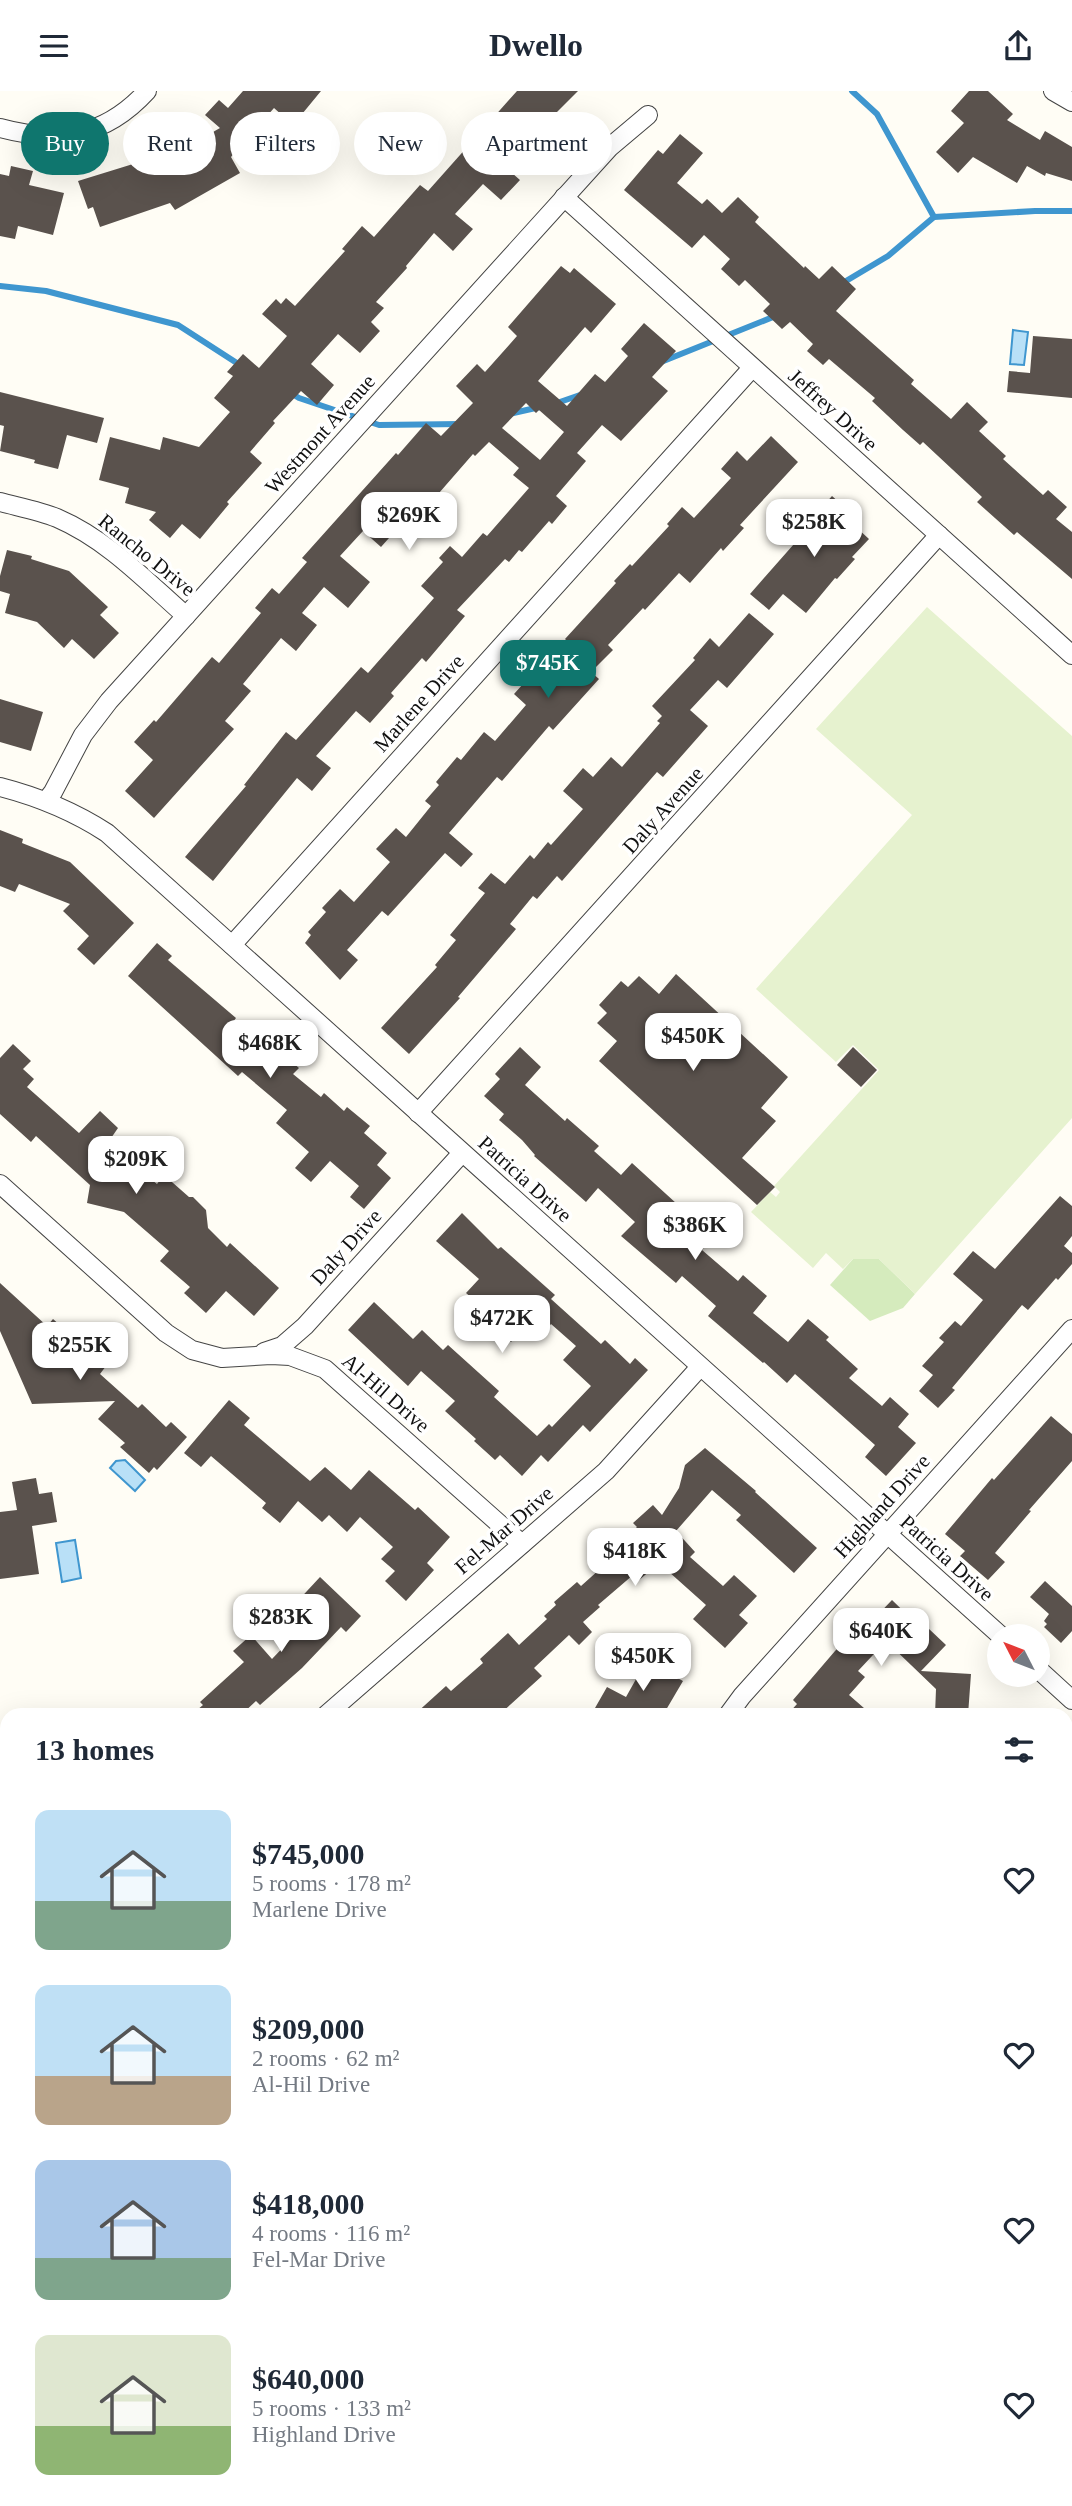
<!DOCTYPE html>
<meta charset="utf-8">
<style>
body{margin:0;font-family:"Times New Roman",serif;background:#f2f2f3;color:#1f2937;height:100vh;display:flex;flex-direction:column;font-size:26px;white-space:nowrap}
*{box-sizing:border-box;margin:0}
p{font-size:23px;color:#747a83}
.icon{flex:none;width:38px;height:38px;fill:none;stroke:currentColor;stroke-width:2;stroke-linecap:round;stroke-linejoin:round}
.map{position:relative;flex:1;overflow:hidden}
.panel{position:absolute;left:0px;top:1617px;width:1073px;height:798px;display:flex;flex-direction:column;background:#fff;border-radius:21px 21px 0 0;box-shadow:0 7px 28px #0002}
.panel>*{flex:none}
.guide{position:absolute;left:21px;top:21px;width:700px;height:63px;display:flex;gap:14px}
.needle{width:46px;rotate:312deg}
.controls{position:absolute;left:987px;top:1533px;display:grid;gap:14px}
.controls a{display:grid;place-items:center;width:63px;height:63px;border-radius:50%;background:#fff;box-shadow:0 7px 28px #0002;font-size:35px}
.price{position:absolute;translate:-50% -60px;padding:0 16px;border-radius:14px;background:#fff;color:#222;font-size:23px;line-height:46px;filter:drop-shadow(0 2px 4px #0008)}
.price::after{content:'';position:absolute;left:50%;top:42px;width:21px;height:16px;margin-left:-10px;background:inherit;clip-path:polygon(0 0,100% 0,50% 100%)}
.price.selected{background:#0f766e;color:#fff}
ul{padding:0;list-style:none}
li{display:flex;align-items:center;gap:21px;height:175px;padding:0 35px}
li span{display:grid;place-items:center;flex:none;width:196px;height:140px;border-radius:14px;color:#555}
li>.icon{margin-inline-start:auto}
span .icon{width:84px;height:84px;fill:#fffc;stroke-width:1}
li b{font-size:30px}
h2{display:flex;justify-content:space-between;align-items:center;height:84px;padding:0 35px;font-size:30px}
.tag{padding:0 24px;border-radius:32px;background:#fff;box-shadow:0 7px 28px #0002;font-size:24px;line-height:63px}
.tag.selected{background:#0f766e;color:#fff}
header{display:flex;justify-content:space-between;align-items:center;height:91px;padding:0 35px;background:#fff;font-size:32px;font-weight:700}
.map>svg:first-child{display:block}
.green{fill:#d5ebbd}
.pitch{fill:#e6f2cf}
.water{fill:#b9e0f7;stroke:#3f96cf;stroke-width:2}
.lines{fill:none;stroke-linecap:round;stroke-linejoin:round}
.stream{stroke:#3f96cf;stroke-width:6}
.building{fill:#5a524d;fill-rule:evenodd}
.minor-casing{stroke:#444;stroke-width:20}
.minor{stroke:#fff;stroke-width:18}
.labels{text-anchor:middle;stroke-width:7;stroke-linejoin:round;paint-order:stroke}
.street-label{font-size:21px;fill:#111;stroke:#fff}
</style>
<header><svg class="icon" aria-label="menu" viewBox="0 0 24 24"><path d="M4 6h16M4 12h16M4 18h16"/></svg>Dwello<svg class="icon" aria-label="share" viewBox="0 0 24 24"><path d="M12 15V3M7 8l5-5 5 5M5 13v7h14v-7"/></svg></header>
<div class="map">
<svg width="1072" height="2415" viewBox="0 0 1072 2415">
<rect width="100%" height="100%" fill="#fffdf5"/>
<path class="green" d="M 853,1168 L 879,1168 L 915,1203 L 903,1217 L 870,1230 L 830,1194 Z"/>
<g class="pitch">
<path d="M 927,516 L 1072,645 L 1072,1027 L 915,1203 L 879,1168 L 853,1168 L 843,1178 L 826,1162 L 813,1177 L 751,1121 L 770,1101 L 776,1106 L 780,1101 L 774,1095 L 879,979 L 853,954 L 836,971 L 756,898 L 912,724 L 816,638 Z"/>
<path d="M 1066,2246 L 1072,2252 L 1072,2415 L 654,2415 L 660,2408 L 1066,2408 Z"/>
</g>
<g class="water">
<path d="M 1013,239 L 1028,241 L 1024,274 L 1010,273 Z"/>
<path d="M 125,1369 L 145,1389 L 135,1400 L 110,1377 L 116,1370 Z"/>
<path d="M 75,1449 L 81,1487 L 62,1491 L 56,1452 Z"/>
</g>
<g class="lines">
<g class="stream">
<path d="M 852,0 L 877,23 L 934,126"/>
<path d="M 841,193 L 888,165 L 934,126 L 1035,120 L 1072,120"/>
<path d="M 0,195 L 46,200 L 178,234 L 243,276"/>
<path d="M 661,271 L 778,224"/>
<path d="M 289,301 L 299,307 L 379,334 L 461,333"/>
<path d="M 557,312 L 580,304"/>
<path d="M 509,323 L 540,316"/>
<path d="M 0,2287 L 7,2290"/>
<path d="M 540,2408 L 555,2415"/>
</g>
</g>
<g class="building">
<path d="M 243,0 L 321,0 L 293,34 L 274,17 L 231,66 L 240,82 L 175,119 L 170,112 L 100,136 L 93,116 L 88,118 L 78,90 L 146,69 L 144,66 L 178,45 L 185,57 L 220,37 L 205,24 L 219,9 L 228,17 Z"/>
<path d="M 517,0 L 578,0 L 553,25 L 568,38 L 550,59 L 532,43 L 504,75 L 520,89 L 501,109 L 483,93 L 455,123 L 473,138 L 453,160 L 434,142 L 406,175 L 407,177 L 376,211 L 384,217 L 371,231 L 380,240 L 360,262 L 338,243 L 311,273 L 334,294 L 317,314 L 301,300 L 273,330 L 275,332 L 250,361 L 262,372 L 227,411 L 229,413 L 200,448 L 182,433 L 170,447 L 149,429 L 156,421 L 125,412 L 129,397 L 99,389 L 110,346 L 160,359 L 163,346 L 199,356 L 230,321 L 214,307 L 233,285 L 227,281 L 243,263 L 259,277 L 287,245 L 262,223 L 276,208 L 281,213 L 286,207 L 295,215 L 345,160 L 342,158 L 362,135 L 374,146 L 420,94 L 428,100 Z"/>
<path d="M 969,0 L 988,0 L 1013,23 L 1007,29 L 1040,49 L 1045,40 L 1072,56 L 1072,90 L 1046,82 L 1045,85 L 1027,75 L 1017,92 L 973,66 L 958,82 L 936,61 L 964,32 L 951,20 Z"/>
<path d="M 680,43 L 703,62 L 677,92 L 702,113 L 707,108 L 722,122 L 738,106 L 759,126 L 755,131 L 804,177 L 805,175 L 819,188 L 832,175 L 856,198 L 836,220 L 914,289 L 911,293 L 951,328 L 967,311 L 988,331 L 979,340 L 1006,365 L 1003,368 L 1043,404 L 1048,399 L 1067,416 L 1056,428 L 1072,441 L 1072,488 L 1017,441 L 1014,444 L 977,411 L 982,406 L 923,351 L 920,354 L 903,339 L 872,310 L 875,307 L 829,268 L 823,274 L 807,260 L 813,253 L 790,231 L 782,238 L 763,220 L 770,213 L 745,189 L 739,195 L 721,178 L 730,168 L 704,144 L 692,157 L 624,99 L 658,59 L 663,63 Z"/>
<path d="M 11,75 L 33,80 L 29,94 L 64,102 L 53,144 L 18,135 L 15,148 L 0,145 L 0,83 L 9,85 Z"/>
<path d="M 561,175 L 570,182 L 574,177 L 616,213 L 591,242 L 585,236 L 538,290 L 567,315 L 595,283 L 605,291 L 628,265 L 621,258 L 644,232 L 676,260 L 652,286 L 668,300 L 621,350 L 602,334 L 577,362 L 586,370 L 556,405 L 567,415 L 552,433 L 549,430 L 522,461 L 519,459 L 509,471 L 505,468 L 457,519 L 465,525 L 426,571 L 422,567 L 391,602 L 394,605 L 370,632 L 356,620 L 316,665 L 331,677 L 312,700 L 297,687 L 213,790 L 185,766 L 246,695 L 244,694 L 286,641 L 296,649 L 361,576 L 368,582 L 434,507 L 421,495 L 443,471 L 439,467 L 450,455 L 462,466 L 483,442 L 487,445 L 529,397 L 513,384 L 519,377 L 489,351 L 475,365 L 473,363 L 419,425 L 422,427 L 406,446 L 397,438 L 381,456 L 363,440 L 340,465 L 370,491 L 348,517 L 324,496 L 302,522 L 317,534 L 296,560 L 281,547 L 243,593 L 251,600 L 225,630 L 234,638 L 154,727 L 125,700 L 153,669 L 134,651 L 154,629 L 156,631 L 212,566 L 219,572 L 261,522 L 255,517 L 272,497 L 279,503 L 307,471 L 302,467 L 396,362 L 398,364 L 426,332 L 441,345 L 473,312 L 456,295 L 477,273 L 485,281 L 517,245 L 508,236 ZM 526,312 L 536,322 L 539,319 L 564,341 L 540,369 L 502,337 Z"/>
<path d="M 1033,245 L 1072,248 L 1072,307 L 1007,301 L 1009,280 L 1030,282 Z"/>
<path d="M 0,301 L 104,327 L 97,352 L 67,344 L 58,378 L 34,372 L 35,369 L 0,360 L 4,335 L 0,334 Z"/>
<path d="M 771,345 L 798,371 L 740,434 L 744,437 L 723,460 L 721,457 L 690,492 L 679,482 L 645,519 L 643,517 L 608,554 L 613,559 L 591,581 L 599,588 L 553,639 L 549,635 L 502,690 L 497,686 L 449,742 L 473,763 L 461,776 L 445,762 L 388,825 L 382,820 L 347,859 L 358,869 L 340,889 L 305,852 L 311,844 L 308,841 L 326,821 L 322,817 L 340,798 L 354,811 L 390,771 L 376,758 L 396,737 L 406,746 L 431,715 L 425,710 L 439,694 L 436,691 L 457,666 L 461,669 L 484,641 L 495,650 L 526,614 L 514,603 L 533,582 L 550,597 L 580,563 L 565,548 L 616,492 L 614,490 L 630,473 L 632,475 L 669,435 L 667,433 L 682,416 L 694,427 L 731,387 L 721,378 L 737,360 L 747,370 Z"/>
<path d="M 832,405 L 862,432 L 857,437 L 869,448 L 852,466 L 855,468 L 837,488 L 835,487 L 806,522 L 783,503 L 769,519 L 750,503 L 809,436 L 806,434 Z"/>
<path d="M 7,459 L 32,465 L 31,468 L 69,480 L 108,516 L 100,524 L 119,542 L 94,568 L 72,548 L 64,557 L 37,531 L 5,522 L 10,503 L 0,500 L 0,485 Z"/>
<path d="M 749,522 L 774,543 L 727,597 L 718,589 L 690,619 L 708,635 L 663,686 L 657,681 L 562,790 L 557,785 L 537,808 L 533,805 L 510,833 L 516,838 L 458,906 L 460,907 L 409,963 L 381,937 L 437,876 L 435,874 L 456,849 L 450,844 L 485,802 L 478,797 L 491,782 L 505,793 L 530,764 L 534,768 L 548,751 L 551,754 L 583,718 L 563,700 L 583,677 L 593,686 L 611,666 L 622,676 L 660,632 L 657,630 L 662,625 L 652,615 L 695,569 L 693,567 L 710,547 L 719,556 Z"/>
<path d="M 0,608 L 43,621 L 31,660 L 0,651 Z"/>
<path d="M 0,739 L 23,748 L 22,752 L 70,771 L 134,832 L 94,874 L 77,858 L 89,845 L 63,820 L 70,813 L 19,793 L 15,801 L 0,795 Z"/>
<path d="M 157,852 L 172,865 L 168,869 L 236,927 L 233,931 L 272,965 L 277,958 L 299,977 L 293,983 L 321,1006 L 324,1002 L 344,1020 L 347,1016 L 370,1035 L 364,1042 L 387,1062 L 377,1074 L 391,1087 L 364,1118 L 350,1106 L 359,1095 L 330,1070 L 311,1091 L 295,1077 L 309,1061 L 276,1032 L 287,1019 L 242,981 L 238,985 L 128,885 Z"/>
<path d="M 676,883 L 788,986 L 761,1017 L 776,1030 L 742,1067 L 775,1096 L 757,1114 L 599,970 L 617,950 L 597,932 L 607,922 L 599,914 L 621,890 L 628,896 L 639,885 L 659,903 Z"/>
<path d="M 13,953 L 31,970 L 23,978 L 34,988 L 27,996 L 79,1042 L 100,1020 L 118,1037 L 107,1053 L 145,1088 L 148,1086 L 157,1093 L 164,1084 L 189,1106 L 193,1106 L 206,1119 L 208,1137 L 227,1156 L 230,1152 L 279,1197 L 254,1225 L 226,1200 L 206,1222 L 184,1202 L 190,1196 L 160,1170 L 169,1160 L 124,1121 L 87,1112 L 90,1094 L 36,1045 L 31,1051 L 0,1023 L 0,967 Z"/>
<path d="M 520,956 L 541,976 L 525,994 L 565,1030 L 567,1027 L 599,1055 L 594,1060 L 621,1084 L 632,1072 L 677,1113 L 669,1121 L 706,1154 L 702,1159 L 738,1190 L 743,1184 L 767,1205 L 753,1222 L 788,1251 L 808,1228 L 829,1246 L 826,1249 L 858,1278 L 849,1287 L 882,1315 L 890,1306 L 909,1323 L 898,1336 L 916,1352 L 886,1385 L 865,1366 L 875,1354 L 795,1283 L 787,1292 L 764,1271 L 763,1272 L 708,1225 L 716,1215 L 682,1185 L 676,1192 L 621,1145 L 635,1131 L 598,1097 L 586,1111 L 534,1065 L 535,1064 L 522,1049 L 499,1029 L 504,1023 L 484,1005 L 500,988 L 495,983 Z"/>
<path d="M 853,956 L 877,979 L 861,996 L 837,974 Z"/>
<path d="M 1060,1105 L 1072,1115 L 1072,1145 L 1064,1155 L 1072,1162 L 1072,1173 L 1058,1189 L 1056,1187 L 1028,1219 L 1022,1214 L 952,1297 L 955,1299 L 938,1317 L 919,1300 L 933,1284 L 922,1275 L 944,1251 L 939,1247 L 955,1230 L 961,1235 L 983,1209 L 953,1183 L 973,1160 L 995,1178 Z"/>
<path d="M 462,1122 L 498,1158 L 501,1156 L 555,1204 L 551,1208 L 601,1253 L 605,1249 L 630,1273 L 635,1267 L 648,1279 L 590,1341 L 583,1334 L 548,1371 L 541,1364 L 522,1385 L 500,1364 L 495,1369 L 474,1350 L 476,1348 L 445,1320 L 455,1310 L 421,1280 L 408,1295 L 348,1239 L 374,1211 L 413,1248 L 422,1239 L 443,1259 L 448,1254 L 499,1300 L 494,1306 L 537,1345 L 549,1333 L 552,1336 L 591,1295 L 563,1269 L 576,1255 L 551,1233 L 546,1239 L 532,1227 L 511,1251 L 493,1235 L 498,1229 L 466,1202 L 479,1188 L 436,1150 Z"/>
<path d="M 0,1192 L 47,1235 L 53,1228 L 106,1275 L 100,1283 L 138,1317 L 142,1313 L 166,1336 L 171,1331 L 187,1346 L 157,1379 L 154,1376 L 149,1382 L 120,1356 L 125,1352 L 98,1328 L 115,1310 L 32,1313 L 0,1240 Z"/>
<path d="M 229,1309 L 250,1327 L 244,1334 L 310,1390 L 325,1376 L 351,1399 L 369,1379 L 415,1419 L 418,1416 L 450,1446 L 427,1472 L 434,1479 L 406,1510 L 385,1490 L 395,1480 L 381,1468 L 393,1456 L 360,1426 L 347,1441 L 329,1424 L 322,1431 L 298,1410 L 280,1432 L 262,1417 L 266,1412 L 211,1365 L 201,1376 L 184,1362 Z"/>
<path d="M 1051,1325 L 1072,1343 L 1072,1370 L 1029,1419 L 1031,1420 L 995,1462 L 1005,1471 L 988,1489 L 960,1465 L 965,1460 L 945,1443 L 992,1387 L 994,1389 Z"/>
<path d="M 705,1357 L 756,1400 L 755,1401 L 817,1457 L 794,1482 L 736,1429 L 741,1424 L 712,1399 L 676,1440 L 695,1461 L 690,1466 L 723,1495 L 734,1484 L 757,1505 L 739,1524 L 748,1532 L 725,1557 L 693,1528 L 706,1514 L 659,1472 L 638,1490 L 633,1484 L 598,1514 L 600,1516 L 583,1531 L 592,1541 L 579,1554 L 569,1544 L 534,1577 L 542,1585 L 499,1624 L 414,1624 L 446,1595 L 451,1600 L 483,1572 L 480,1568 L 508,1542 L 519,1554 L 547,1528 L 544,1525 L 556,1514 L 554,1511 L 577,1491 L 581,1495 L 619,1461 L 618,1460 L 628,1450 L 625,1447 L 637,1436 L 633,1432 L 653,1414 L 662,1424 L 679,1397 L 685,1374 Z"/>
<path d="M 36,1387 L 39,1403 L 52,1401 L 57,1431 L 32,1435 L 39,1483 L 0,1488 L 0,1421 L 17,1419 L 12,1391 Z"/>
<path d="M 320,1486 L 361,1525 L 346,1541 L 341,1536 L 302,1577 L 260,1614 L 256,1610 L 241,1624 L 191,1624 L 203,1614 L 200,1611 L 244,1571 L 233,1560 L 251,1544 L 272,1568 L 310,1528 L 294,1514 Z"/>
<path d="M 1045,1490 L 1072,1515 L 1072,1540 L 1061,1552 L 1044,1536 L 1047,1533 L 1044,1530 L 1049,1523 L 1030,1506 Z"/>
<path d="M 892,1509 L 925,1541 L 928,1537 L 946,1554 L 921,1580 L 971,1583 L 968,1624 L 935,1624 L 936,1598 L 886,1550 L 858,1580 L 865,1586 L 849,1604 L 872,1624 L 787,1624 L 797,1613 L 793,1609 L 835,1560 L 864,1530 L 868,1534 Z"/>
<path d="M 649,1565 L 677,1580 L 674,1585 L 683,1590 L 663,1624 L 591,1624 L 607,1596 L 626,1606 Z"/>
</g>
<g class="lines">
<g class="minor-casing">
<g id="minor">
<path d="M 1053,0 L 1072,11"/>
<path d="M 0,37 C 58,53 105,46 147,0"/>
<path d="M 564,106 L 1072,564"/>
<path d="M 0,411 C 19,416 40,420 57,427 C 108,449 146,490 186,525"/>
<path d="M 0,696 C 39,706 73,720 107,742 L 1001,1545"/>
<path d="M 46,710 L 53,701 L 83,644 L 109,610 L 610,56 L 648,24"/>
<path d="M 232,854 L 752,277"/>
<path d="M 418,1022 L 939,444"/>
<path d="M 0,1093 L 166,1242 L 192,1259 L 222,1267 L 271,1264 L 290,1265 L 325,1278 L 522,1453"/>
<path d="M 264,1261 L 282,1255 L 305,1235 L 462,1062"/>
<path d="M 1038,1578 L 1072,1609"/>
<path d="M 326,1624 L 606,1380 L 700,1276"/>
<path d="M 728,1624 L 742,1605 L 1072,1238"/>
<path d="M 1066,1935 L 1072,1941"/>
<path d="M 0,2155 L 7,2154"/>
</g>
</g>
<use href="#minor" class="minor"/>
</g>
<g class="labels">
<g class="street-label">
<text transform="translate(833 319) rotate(42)" y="7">Jeffrey Drive</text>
<text transform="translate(320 343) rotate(-48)" y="7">Westmont Avenue</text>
<text transform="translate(147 464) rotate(39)" y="7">Rancho Drive</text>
<text transform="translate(419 612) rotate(-48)" y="7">Marlene Drive</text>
<text transform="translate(663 719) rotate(-48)" y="7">Daly Avenue</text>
<text transform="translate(525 1088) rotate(42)" y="7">Patricia Drive</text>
<text transform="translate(346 1156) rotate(-48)" y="7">Daly Drive</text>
<text transform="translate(386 1302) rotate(41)" y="7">Al-Hil Drive</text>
<text transform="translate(882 1415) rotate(-48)" y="7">Highland Drive</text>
<text transform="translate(504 1439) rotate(-41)" y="7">Fel-Mar Drive</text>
<text transform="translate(947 1467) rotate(42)" y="7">Patricia Drive</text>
</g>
</g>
</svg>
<div class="controls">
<a><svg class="needle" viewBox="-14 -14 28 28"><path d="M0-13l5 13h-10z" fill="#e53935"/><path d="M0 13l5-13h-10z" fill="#747a83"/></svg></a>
</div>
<b class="price" style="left:409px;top:461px">$269K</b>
<b class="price" style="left:814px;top:468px">$258K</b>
<b class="price selected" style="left:548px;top:609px">$745K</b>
<b class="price" style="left:693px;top:982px">$450K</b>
<b class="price" style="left:270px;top:989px">$468K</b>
<b class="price" style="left:136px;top:1105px">$209K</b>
<b class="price" style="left:695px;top:1171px">$386K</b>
<b class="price" style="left:502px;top:1264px">$472K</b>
<b class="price" style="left:80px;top:1291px">$255K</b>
<b class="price" style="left:635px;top:1497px">$418K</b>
<b class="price" style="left:281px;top:1563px">$283K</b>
<b class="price" style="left:881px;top:1577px">$640K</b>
<b class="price" style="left:643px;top:1602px">$450K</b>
<div class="guide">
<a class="tag selected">Buy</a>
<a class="tag">Rent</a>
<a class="tag">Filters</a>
<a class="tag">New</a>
<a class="tag">Apartment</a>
</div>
<section class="panel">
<h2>13 homes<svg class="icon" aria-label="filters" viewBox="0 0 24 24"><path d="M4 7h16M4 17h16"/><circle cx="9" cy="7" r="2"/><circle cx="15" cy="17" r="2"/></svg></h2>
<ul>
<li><span style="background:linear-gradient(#bfe0f5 65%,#7fa58c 0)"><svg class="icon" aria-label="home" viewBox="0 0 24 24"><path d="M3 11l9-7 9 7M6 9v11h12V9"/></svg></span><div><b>$745,000</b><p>5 rooms · 178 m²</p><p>Marlene Drive</p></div><svg class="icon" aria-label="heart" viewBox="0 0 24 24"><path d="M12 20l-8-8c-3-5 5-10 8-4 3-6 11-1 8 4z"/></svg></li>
<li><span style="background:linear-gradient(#bfe0f5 65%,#b9a48a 0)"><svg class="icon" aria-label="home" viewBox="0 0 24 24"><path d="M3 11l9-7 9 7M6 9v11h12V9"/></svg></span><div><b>$209,000</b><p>2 rooms · 62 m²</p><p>Al-Hil Drive</p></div><svg class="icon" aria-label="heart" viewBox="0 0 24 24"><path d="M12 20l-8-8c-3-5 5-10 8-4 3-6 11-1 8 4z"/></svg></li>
<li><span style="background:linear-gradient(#a9c7e8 70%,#7fa58c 0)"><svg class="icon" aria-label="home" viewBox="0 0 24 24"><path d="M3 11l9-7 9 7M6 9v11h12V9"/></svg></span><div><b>$418,000</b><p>4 rooms · 116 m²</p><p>Fel-Mar Drive</p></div><svg class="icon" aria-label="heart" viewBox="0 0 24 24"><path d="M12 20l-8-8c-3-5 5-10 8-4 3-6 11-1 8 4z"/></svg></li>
<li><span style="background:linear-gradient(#dfe7d0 65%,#8fb573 0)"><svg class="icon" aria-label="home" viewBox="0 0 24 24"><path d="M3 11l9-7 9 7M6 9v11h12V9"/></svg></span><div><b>$640,000</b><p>5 rooms · 133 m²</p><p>Highland Drive</p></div><svg class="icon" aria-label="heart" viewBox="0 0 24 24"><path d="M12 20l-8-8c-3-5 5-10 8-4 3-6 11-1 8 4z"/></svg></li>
</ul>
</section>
</div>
